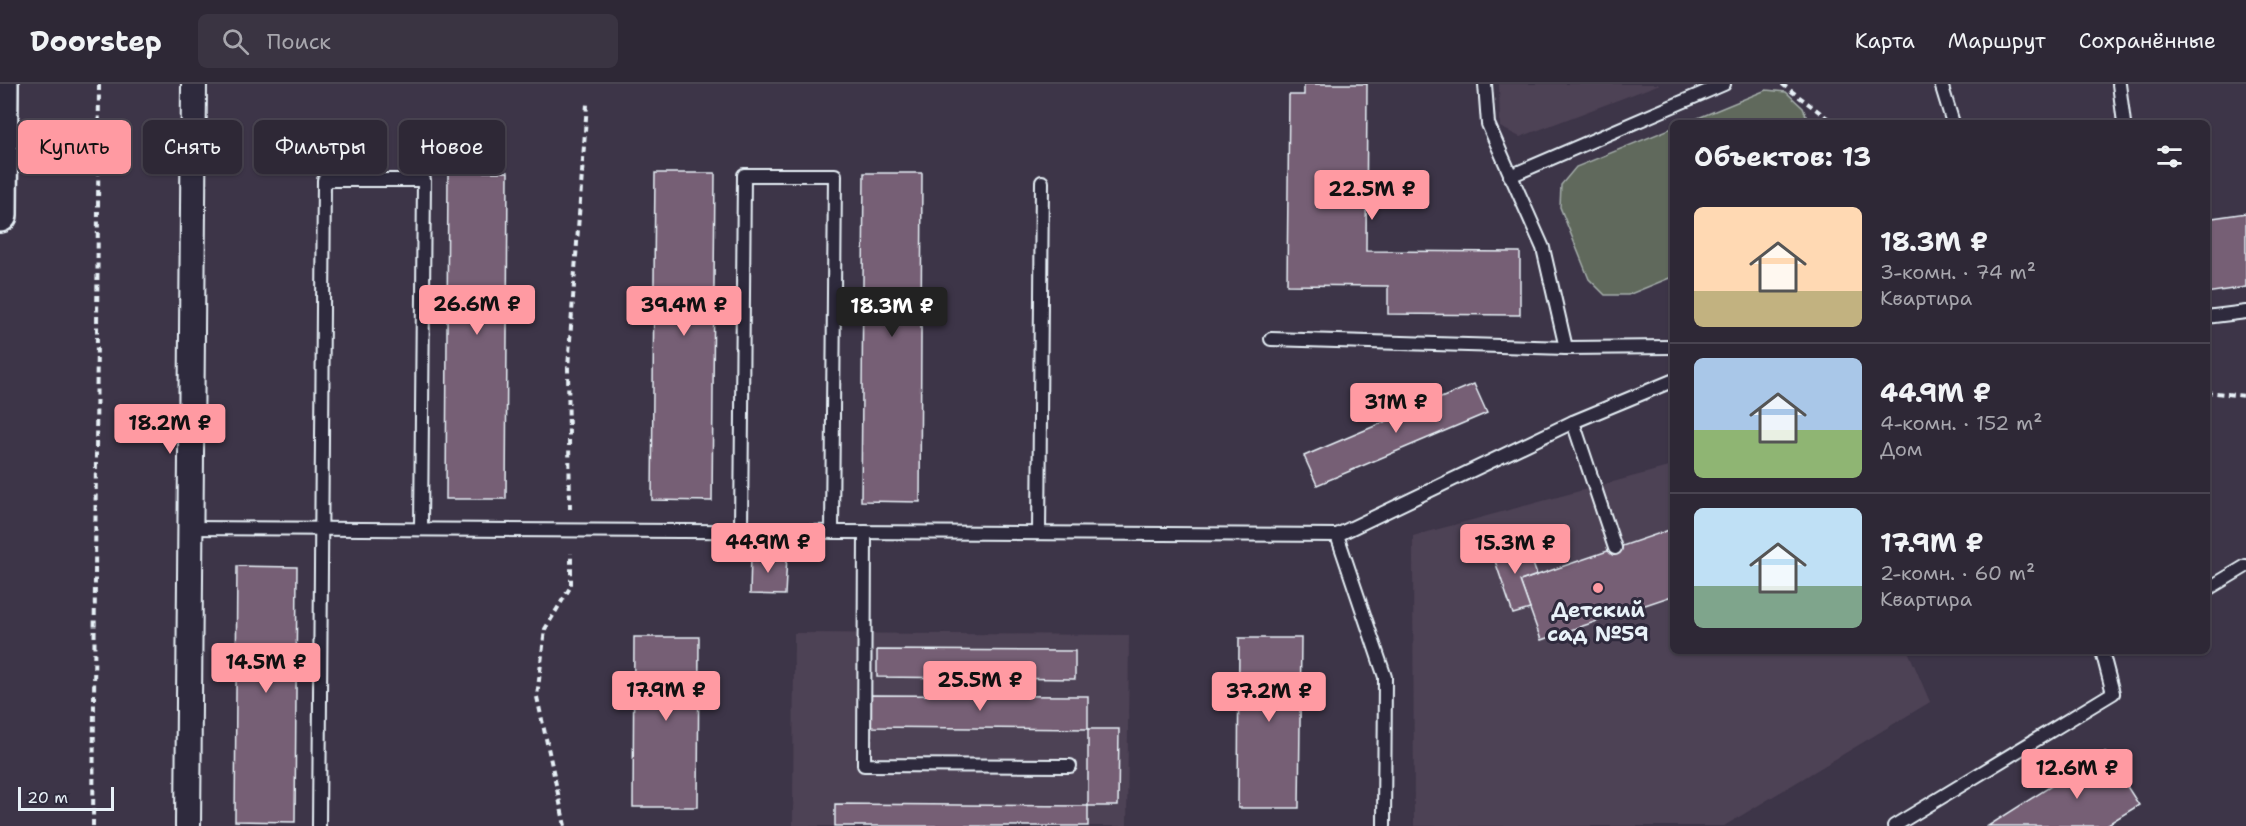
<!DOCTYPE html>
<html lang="ru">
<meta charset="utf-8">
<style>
body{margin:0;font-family:"Shantell Sans",sans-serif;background:#3a3442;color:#f1f3f6;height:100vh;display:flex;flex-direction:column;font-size:22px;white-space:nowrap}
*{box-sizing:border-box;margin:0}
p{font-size:20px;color:#a7a6ad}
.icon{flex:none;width:33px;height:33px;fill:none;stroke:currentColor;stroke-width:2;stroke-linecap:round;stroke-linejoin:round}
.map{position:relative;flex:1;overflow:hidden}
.sheet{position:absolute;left:1670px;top:36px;width:540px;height:534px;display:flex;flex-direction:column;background:#2e2836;border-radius:9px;box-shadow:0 2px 4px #0004,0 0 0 2px #494451}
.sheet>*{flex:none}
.hud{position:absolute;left:18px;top:36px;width:570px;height:54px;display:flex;gap:12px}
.scale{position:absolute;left:18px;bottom:15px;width:96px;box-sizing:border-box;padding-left:6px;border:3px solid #e8f1f8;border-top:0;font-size:16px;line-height:21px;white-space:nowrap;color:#e8f1f8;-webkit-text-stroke:4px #2f2a3d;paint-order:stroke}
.price{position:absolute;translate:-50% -51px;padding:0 14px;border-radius:6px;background:#ff9aa2;color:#111;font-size:20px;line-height:39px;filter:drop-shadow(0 2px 3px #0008)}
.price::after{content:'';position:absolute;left:50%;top:36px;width:18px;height:14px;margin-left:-9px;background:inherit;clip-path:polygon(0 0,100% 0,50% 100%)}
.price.on{background:#222;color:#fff}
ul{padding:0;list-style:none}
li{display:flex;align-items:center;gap:18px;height:150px;padding:0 24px}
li+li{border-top:2px solid #494451}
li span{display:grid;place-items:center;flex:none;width:168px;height:120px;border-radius:9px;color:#555}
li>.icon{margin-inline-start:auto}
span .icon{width:72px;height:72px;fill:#fffc;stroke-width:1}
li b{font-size:26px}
h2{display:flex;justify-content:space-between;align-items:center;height:72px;padding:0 24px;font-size:26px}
.chip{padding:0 21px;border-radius:9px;background:#2e2836;box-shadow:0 2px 4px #0004,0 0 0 2px #494451;font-size:21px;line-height:54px}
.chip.on{background:#ff9aa2;color:#111}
header{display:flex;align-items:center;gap:36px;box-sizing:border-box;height:84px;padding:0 30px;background:#2e2836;border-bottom:2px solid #494451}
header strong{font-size:28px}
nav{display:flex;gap:33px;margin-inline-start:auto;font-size:21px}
.search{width:420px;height:54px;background:#3a3442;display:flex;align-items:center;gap:15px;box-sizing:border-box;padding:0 21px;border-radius:9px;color:#a7a6ad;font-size:22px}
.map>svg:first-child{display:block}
.built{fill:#4e4255}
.green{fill:#60695c;stroke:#a4adaa;stroke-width:1.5}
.building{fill:#765f74;stroke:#e8f1f8;stroke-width:1.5}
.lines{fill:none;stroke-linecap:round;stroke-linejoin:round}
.lane-casing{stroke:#e8f1f8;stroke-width:16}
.street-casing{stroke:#e8f1f8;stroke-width:28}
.secondary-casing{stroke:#e8f1f8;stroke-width:38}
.path{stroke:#e8f1f8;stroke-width:4;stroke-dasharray:6 4.5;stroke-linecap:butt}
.lane{stroke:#2f2a3d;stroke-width:12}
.street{stroke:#2f2a3d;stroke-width:24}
.secondary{stroke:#2f2a3d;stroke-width:33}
.poi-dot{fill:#ff9aa2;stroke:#2f2a3d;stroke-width:2}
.labels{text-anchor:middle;stroke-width:6;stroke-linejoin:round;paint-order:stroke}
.poi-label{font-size:21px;font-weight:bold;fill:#e8f1f8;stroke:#2f2a3d}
</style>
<header>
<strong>Doorstep</strong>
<div class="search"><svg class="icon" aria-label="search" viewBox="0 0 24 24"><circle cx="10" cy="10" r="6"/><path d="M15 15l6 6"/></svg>Поиск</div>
<nav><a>Карта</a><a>Маршрут</a><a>Сохранённые</a></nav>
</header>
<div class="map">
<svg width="2246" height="742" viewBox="0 0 2246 742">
<rect width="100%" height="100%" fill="#3d3548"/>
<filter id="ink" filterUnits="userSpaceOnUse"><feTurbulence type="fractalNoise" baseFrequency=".0167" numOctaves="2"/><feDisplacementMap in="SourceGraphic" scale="12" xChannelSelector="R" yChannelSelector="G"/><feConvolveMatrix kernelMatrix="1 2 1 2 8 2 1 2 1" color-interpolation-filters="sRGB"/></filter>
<g filter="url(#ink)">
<g class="built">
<path d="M 1499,0 L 1660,0 L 1520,53 L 1500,43 Z"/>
<path d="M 1672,382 L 1672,567 L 1908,567 L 1930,618 L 1724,742 L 1414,742 L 1413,452 Z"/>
<path d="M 794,549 L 1129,551 L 1127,742 L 793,742 Z"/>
</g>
<g class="green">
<path d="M 1766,6 L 1786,8 L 1803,24 L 1809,39 L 1686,39 Z"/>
<path d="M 1672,44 L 1672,193 L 1628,211 L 1605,211 L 1589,195 L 1560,123 L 1561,101 L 1576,83 Z"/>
</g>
<g class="building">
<path d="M 1304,0 L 1367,0 L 1366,167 L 1520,168 L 1520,231 L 1388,230 L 1388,202 L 1287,201 L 1289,11 L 1304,11 Z"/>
<path d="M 448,88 L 508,88 L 506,415 L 446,415 Z"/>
<path d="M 655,89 L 715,89 L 712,417 L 652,416 Z"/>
<path d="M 864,89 L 922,89 L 920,418 L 861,417 Z"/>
<path d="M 2246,129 L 2246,203 L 2206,209 L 2206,135 Z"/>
<path d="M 1474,300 L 1487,329 L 1317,401 L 1304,372 Z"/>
<path d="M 1672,445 L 1672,512 L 1541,556 L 1520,497 Z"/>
<path d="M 1526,460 L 1537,491 L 1520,497 L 1530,525 L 1513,530 L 1493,471 Z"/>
<path d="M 751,470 L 787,471 L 785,511 L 750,510 Z"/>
<path d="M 237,482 L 297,483 L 295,738 L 235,737 Z"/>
<path d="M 634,553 L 699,553 L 698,723 L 633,723 Z"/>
<path d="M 1239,554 L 1301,554 L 1299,724 L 1238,724 Z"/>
<path d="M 877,566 L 1075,567 L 1075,595 L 877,593 Z"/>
<path d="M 871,611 L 1088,612 L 1088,645 L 871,643 Z"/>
<path d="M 1088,645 L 1119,645 L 1118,722 L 1088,722 Z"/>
<path d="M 2105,668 L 2139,721 L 2105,742 L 1988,742 Z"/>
<path d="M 835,720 L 1088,722 L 1088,742 L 835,742 Z"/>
</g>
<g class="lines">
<g class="lane-casing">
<g id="lane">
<path d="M 1485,0 L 1488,40 L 1543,164 L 1566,264"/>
<path d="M 1941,0 L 1953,39"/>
<path d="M 2119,0 L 2124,39"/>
<path d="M 1510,92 L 1724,0"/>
<path d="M 2206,233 L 2246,228"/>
<path d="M 1271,255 L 1566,264 L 1672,263"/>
<path d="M 1573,338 L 1615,464"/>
<path d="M 190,444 L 1337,451 L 1573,338 L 1672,297"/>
<path d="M 741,447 L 744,91 L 835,91 L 832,448"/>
<path d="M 865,448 L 864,681 L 1070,682"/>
<path d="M 1039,449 L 1042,98"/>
<path d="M 1337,451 L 1385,593 L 1384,742"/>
<path d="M 2206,506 L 2246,482"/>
<path d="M 319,742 L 324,96 L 424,96 L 421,445"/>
<path d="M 1894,742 L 2113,609 L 2102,567"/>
</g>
</g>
<g class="street-casing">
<path id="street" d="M 188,742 L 194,0"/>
</g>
<g class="secondary-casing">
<path id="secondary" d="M 0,131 L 1,0"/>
</g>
<g class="path">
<path d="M 1782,0 L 1834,39"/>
<path d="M 2206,308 L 2246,312"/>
<path d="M 570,425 L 568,284 L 587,20"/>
<path d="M 93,742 L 99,0"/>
<path d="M 565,742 L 537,613 L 545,545 L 571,502 L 571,469"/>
</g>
<use href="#lane" class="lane"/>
<use href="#street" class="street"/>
<use href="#secondary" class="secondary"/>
</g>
</g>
<circle class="poi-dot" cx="1598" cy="504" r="6"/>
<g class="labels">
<g class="poi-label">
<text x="1598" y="533">Детский<tspan x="1598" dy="24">сад №59</tspan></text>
</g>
</g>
</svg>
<div class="scale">20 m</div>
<b class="price" style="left:1372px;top:137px">22.5M ₽</b>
<b class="price" style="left:477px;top:252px">26.6M ₽</b>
<b class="price" style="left:684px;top:253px">39.4M ₽</b>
<b class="price on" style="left:892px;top:254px">18.3M ₽</b>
<b class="price" style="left:1396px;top:350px">31M ₽</b>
<b class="price" style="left:170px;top:371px">18.2M ₽</b>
<b class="price" style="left:768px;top:490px">44.9M ₽</b>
<b class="price" style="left:1515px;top:491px">15.3M ₽</b>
<b class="price" style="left:266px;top:610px">14.5M ₽</b>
<b class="price" style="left:980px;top:628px">25.5M ₽</b>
<b class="price" style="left:666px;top:638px">17.9M ₽</b>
<b class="price" style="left:1269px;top:639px">37.2M ₽</b>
<b class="price" style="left:2077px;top:716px">12.6M ₽</b>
<div class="hud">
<a class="chip on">Купить</a>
<a class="chip">Снять</a>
<a class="chip">Фильтры</a>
<a class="chip">Новое</a>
</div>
<section class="sheet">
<h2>Объектов: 13<svg class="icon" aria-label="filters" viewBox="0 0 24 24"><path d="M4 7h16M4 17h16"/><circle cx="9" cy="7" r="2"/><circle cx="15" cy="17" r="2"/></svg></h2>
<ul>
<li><span style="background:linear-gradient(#ffd9b3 70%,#c2b280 0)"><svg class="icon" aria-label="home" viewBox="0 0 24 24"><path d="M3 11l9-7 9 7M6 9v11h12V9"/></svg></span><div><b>18.3M ₽</b><p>3-комн. · 74 m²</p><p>Квартира</p></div></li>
<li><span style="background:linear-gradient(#a9c7e8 60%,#8fb573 0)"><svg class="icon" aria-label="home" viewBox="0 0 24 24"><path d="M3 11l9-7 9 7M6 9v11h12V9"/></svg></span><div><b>44.9M ₽</b><p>4-комн. · 152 m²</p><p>Дом</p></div></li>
<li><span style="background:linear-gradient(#bfe0f5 65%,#7fa58c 0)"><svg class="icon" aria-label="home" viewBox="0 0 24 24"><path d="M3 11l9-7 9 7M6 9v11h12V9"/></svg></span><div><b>17.9M ₽</b><p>2-комн. · 60 m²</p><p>Квартира</p></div></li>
</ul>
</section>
</div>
